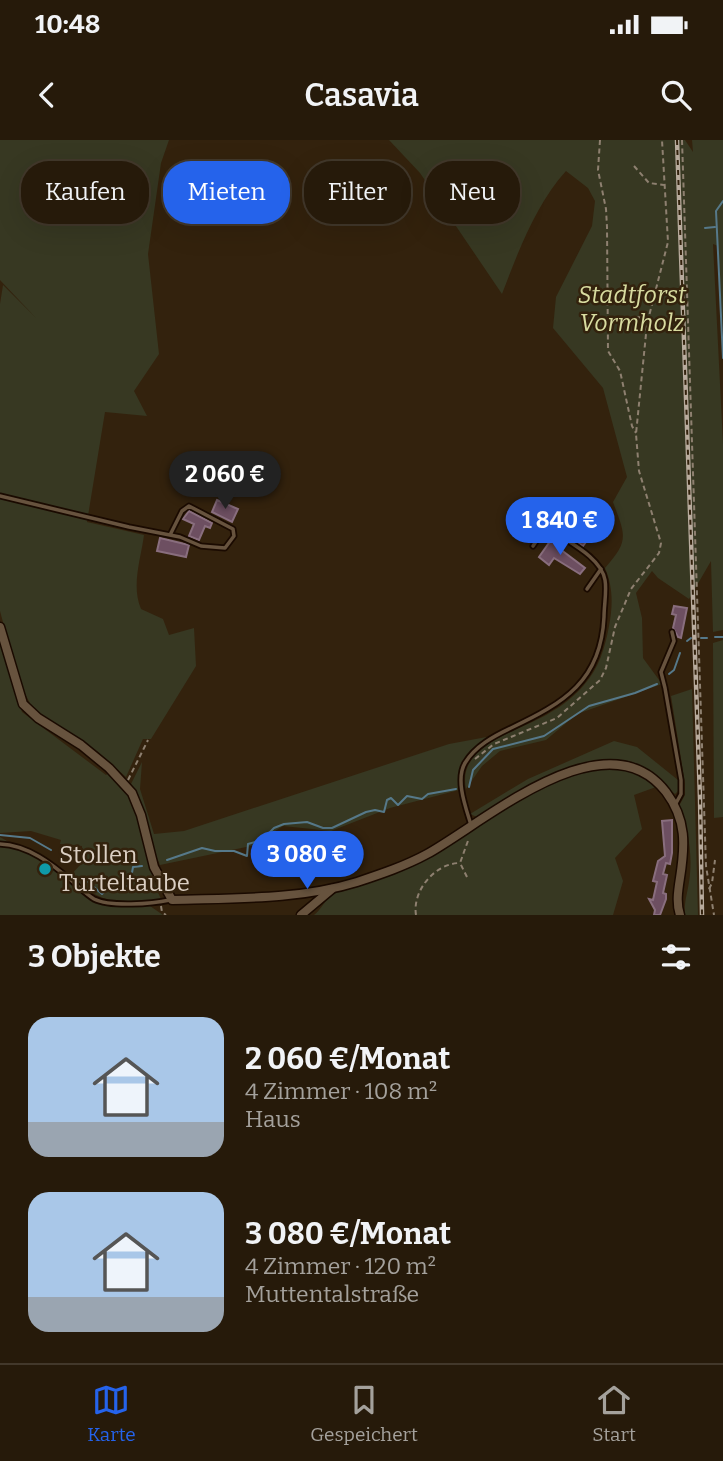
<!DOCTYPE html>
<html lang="de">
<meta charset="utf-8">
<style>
body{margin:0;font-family:Bitter,serif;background:#322718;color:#f1f3f6;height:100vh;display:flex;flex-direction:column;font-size:26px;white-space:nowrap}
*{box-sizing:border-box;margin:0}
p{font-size:23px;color:#a4a19c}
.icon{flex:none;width:38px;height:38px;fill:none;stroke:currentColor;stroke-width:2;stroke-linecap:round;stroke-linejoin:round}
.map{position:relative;height:775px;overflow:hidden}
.drawer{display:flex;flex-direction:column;background:#261a0a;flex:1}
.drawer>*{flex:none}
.banner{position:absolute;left:21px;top:21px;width:682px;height:63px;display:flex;gap:14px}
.price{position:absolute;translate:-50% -60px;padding:0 16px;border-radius:24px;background:#2563eb;color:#fff;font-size:23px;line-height:46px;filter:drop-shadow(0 2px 4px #0008)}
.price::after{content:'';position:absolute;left:50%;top:42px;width:21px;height:16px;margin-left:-10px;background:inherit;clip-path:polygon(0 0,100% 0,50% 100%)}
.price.selected{background:#222;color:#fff}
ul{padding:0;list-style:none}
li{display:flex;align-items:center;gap:21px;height:175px;padding:0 28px}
li span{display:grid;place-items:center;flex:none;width:196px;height:140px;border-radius:21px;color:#555}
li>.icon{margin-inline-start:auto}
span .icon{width:84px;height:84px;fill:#fffc;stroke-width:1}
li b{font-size:30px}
h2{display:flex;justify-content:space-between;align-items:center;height:84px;padding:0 28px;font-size:30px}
.chip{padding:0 24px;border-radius:28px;background:#261a0a;box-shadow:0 7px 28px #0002,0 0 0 2px #42382b;font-size:24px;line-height:63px}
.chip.selected{background:#2563eb;color:#fff}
.status{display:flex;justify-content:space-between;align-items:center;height:49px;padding:0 35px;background:#261a0a;direction:ltr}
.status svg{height:19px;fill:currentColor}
header{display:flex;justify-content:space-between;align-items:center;height:91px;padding:0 28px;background:#261a0a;font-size:32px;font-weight:600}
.tab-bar{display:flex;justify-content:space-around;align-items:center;height:98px;border-top:2px solid #42382b;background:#261a0a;font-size:19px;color:#a4a19c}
.tab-bar a{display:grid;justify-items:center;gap:4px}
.tab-bar .selected{color:#2563eb}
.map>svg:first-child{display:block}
.green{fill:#373822}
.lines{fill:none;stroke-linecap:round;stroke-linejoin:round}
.stream{stroke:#56798a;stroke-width:2}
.building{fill:#6d4f61;stroke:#896e7e;stroke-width:2}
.service-casing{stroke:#1a0a00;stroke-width:7}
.minor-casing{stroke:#1a0a00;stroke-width:11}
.path{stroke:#8e8070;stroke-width:2;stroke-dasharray:5 3.5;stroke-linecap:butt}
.service{stroke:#67533e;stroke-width:3.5}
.minor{stroke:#67533e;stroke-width:8}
.rail-casing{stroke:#b8ab9d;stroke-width:4.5}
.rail{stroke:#33220d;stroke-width:2;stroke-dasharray:5;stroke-linecap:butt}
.culture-dot{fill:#0f9aa8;stroke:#33220d;stroke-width:2.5}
.labels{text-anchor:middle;stroke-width:5;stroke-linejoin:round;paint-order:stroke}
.park-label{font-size:24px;font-style:italic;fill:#d8dca0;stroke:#33220d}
.poi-label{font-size:24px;fill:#dbcfc3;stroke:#33220d;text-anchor:start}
</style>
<div class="status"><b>10:48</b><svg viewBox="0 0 49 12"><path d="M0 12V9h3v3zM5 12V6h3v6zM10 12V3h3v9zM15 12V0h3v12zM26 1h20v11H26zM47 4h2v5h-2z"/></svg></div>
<header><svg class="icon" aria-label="back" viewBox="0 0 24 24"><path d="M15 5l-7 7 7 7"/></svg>Casavia<svg class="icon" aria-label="search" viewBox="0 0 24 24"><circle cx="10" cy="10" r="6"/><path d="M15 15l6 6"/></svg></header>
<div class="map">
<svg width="723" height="775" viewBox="0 0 723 775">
<rect width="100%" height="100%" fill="#33220d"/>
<g class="green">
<path d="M 0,0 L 169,0 L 161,23 L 148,114 L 159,214 L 134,251 L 147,276 L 105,272 L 87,382 L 144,395 C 141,418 131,446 141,469 L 163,479 L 169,495 L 194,488 L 196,526 L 151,599 L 143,599 L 126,637 L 97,611 L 35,573 L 19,542 L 0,471 L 0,164 L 3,145 L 36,178 L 0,140 Z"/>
<path d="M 389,0 L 685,0 L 693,12 L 692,0 L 723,0 L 723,191 L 718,106 L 713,104 L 723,304 L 723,490 L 713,492 L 711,421 L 689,459 L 658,438 L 652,431 L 636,453 L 642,478 L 643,518 L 662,544 L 577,574 L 546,600 L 500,611 L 482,626 L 466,649 C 456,603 522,591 551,572 C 562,566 576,555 584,545 C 599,528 605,508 609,486 C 613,465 613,447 605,428 C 630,400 625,395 613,362 L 627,337 L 603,248 L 553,188 L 556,157 L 592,86 L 595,61 L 588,48 L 566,31 C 536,64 518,112 502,154 L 420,33 Z"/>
<path d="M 0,498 L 22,572 L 106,635 L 109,633 C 115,639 123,645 128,653 C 147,684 145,725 161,759 C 117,763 104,766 70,736 L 82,723 L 82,706 L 60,704 L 61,700 L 31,691 L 0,693 Z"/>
<path d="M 723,500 L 723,677 L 714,678 L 713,503 Z"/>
<path d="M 692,549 L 698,775 L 685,775 C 684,762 687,755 689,742 C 693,719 689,688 679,666 L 685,655 L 685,644 L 671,556 Z"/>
<path d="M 492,596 C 467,611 459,620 459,650 L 390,668 L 331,691 L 283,686 L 251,706 L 160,725 C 147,697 148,673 131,644 L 142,622 L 140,649 L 154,694 L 184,691 L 449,604 Z"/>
<path d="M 614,601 L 637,607 L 678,640 L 678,651 L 675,654 C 663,643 648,628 632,622 C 592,608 516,660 477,677 L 470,674 L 528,639 Z"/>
<path d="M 610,627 L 637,632 L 656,647 L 634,655 L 642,689 L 615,718 L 623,741 L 613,775 L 314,775 C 322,769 327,756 335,752 C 349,744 366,743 381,736 C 457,702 525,637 610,627 Z"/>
<path d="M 0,697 L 54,728 L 85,755 L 96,762 L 109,766 L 150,766 L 163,775 L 0,775 Z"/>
</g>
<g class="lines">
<g class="stream">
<path d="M 723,61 L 716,71 L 723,218"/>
<path d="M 705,88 L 715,87"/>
<path d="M 715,497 L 723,497"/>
<path d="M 701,498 L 707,498"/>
<path d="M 687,501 L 691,498"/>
<path d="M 669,534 L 674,530 L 680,513"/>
<path d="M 469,647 L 473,630 L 493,609 L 544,596 L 589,566 L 635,553 L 657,544"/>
<path d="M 0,695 L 30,698 L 51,710"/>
<path d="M 167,720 L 202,708 L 215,711 L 234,711 L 247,716 L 248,704 L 262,700 L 274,688 L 284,684 L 307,682 L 323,688 L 332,688 L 366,672 L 375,670 L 384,672 L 387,660 L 391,658 L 398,665 L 407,656 L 422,659 L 428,654 L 456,649"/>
<path d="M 86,740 L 102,754 L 111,746 L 127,746 L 130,744 L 133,727 L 142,726"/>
</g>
</g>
<g class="building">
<path d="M 217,360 L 238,369 L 232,382 L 212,372 Z"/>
<path d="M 189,371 L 212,383 L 210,388 L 205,386 L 199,400 L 189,396 L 194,384 L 183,379 Z"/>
<path d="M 567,382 L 589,398 L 583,406 L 561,391 Z"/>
<path d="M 160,398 L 189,405 L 186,417 L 157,411 Z"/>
<path d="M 551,400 L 561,407 L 560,409 L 585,428 L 580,434 L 554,418 L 549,425 L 539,417 Z"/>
<path d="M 674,466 L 687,468 L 681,498 L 678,497 L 673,488 L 676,475 L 672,474 Z"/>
<path d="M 672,680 L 672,713 L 670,724 L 666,723 L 663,734 L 667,735 L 663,753 L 666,754 L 666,759 L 660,775 L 654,775 L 655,770 L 649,759 L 653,760 L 657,742 L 653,741 L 658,721 L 665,716 L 662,681 Z"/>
</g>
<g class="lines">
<g class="service-casing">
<g id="service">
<path d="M 0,356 L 129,387 L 180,397 L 201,406 L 225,408 L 234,396 L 233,389 L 189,366 L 182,371 L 170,395"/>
<path d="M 533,406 L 539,397 L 544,374"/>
<path d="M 587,449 L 601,429"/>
<path d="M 672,492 L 674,501 L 661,532 L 665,548 L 681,640 L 681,654 L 675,665"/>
<path d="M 471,685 C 466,668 455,640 465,623 C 475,606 494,596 511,588 C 564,563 601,541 604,477 C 604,465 607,451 605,440 C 601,417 568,402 551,390 L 551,379 L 541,372"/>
<path d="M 0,704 C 28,705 52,724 72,741 C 79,747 86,754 94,759 C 110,767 152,764 170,760"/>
</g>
</g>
<g class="minor-casing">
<g id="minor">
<path d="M 0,487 L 23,564 L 38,578 L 81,605 L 109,628 L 132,653 L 141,675 L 154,727 L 172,760 C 233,758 299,760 357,742 C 381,734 405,726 427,714 C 485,682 606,574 666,652 C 687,680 685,706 680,738 C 678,751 676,763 680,775"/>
<path d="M 301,775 L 332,749"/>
</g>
</g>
<g class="path">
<path d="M 600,0 L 598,30 L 606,69 L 607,87 L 608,211 L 620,231 L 632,286 L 636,293"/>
<path d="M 682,0 L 706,726 L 714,775"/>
<path d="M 634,26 L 649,43 L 664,45"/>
<path d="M 636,177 L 647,178"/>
<path d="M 475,619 L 494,604 L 557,578 L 600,540 L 606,528 L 615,487 L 631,449 L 659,413 L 661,403 L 639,331 L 636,294 L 647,184 L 668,102 L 662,0"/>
<path d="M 128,640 L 148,600"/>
<path d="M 467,737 L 460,723 L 469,698"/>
<path d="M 709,749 L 712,743 L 715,720"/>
<path d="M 161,766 L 162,772 L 166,775"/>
<path d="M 416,775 C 412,751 435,723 460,723"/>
</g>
<use href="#service" class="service"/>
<use href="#minor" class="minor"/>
<g class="rail-casing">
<path id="rail" d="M 677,0 L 700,658 L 702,775"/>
</g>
<use href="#rail" class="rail"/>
</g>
<circle class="culture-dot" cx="45" cy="729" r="7"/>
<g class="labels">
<g class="park-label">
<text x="632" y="163">Stadtforst<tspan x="632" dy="28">Vormholz</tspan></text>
</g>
<g class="poi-label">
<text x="59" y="723">Stollen<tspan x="59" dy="28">Turteltaube</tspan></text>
</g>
</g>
</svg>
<b class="price selected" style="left:225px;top:371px">2 060 €</b>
<b class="price" style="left:560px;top:417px">1 840 €</b>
<b class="price" style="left:307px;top:751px">3 080 €</b>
<div class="banner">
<a class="chip">Kaufen</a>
<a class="chip selected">Mieten</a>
<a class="chip">Filter</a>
<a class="chip">Neu</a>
</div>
</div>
<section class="drawer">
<h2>3 Objekte<svg class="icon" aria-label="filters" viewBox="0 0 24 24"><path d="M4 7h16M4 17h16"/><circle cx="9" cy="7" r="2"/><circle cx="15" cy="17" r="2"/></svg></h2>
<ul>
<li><span style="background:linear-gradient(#a9c7e8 75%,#9aa5b1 0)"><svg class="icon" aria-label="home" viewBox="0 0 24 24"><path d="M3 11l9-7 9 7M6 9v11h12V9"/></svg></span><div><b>2 060 €/Monat</b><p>4 Zimmer · 108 m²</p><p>Haus</p></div></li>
<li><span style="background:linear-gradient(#a9c7e8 75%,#9aa5b1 0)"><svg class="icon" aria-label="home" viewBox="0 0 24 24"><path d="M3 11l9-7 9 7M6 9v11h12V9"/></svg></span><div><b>3 080 €/Monat</b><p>4 Zimmer · 120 m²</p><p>Muttentalstraße</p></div></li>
</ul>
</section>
<nav class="tab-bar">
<a class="selected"><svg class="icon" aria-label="map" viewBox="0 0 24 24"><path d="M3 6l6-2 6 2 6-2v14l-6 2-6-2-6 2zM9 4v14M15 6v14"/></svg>Karte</a>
<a><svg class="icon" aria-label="saved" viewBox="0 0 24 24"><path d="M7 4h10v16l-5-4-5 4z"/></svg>Gespeichert</a>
<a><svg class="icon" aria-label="home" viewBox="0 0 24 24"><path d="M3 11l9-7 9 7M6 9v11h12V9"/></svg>Start</a>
</nav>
